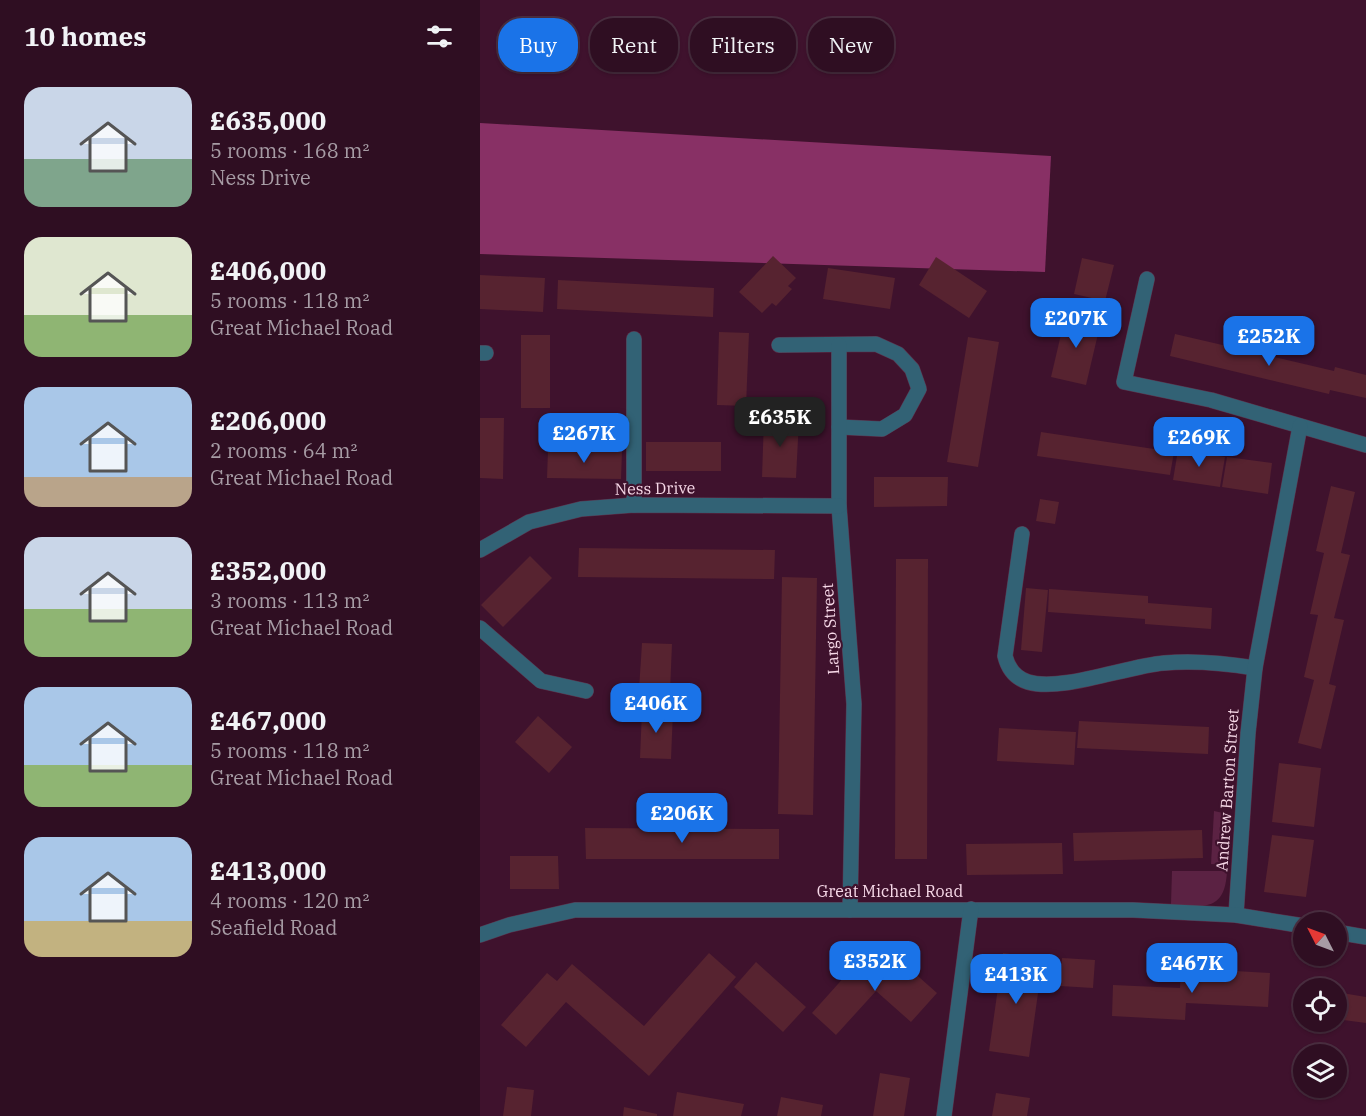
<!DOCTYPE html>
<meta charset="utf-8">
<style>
body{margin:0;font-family:"IBM Plex Serif",serif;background:#37172a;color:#f1f3f6;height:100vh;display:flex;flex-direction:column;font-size:22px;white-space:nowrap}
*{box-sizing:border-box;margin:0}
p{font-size:20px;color:#a79ca5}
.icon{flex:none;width:33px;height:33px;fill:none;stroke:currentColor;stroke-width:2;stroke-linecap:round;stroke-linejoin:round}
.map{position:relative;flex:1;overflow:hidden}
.drawer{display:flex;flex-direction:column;background:#2f0e22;width:480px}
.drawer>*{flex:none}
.banner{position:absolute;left:18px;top:18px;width:570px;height:54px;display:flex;gap:12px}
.needle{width:39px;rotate:312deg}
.buttons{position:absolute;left:813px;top:912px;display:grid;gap:12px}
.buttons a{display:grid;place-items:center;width:54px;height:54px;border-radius:50%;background:#2f0e22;box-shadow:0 2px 4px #0004,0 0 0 2px #4a2e40;font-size:30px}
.price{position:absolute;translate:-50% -51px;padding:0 14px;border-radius:12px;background:#1a73e8;color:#fff;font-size:20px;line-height:39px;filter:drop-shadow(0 2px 3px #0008)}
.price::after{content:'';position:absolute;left:50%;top:36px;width:18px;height:14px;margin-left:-9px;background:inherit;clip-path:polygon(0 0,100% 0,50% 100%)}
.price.active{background:#222;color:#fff}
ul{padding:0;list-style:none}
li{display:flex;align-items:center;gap:18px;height:150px;padding:0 24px}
li span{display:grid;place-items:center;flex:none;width:168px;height:120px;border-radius:18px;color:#555}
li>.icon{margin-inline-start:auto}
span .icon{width:72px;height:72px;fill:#fffc;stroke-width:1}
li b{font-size:26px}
h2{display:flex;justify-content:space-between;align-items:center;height:72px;padding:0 24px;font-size:26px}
.chip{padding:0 21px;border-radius:24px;background:#2f0e22;box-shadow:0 2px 4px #0004,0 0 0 2px #4a2e40;font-size:21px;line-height:54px}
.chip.active{background:#1a73e8;color:#fff}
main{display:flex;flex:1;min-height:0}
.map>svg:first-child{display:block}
.green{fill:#5b2243}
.forest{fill:#883065}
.building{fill:#572330}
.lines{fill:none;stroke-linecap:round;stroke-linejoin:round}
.minor-casing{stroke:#5c324b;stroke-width:16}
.minor{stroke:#326275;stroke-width:15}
.labels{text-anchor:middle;stroke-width:4.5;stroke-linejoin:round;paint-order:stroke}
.street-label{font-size:16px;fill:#f7d9e8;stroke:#3f122d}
</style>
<main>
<section class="drawer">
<h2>10 homes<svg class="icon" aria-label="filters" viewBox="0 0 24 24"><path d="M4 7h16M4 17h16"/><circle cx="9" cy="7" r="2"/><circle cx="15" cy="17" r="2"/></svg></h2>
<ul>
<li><span style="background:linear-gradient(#c9d6e8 60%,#7fa58c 0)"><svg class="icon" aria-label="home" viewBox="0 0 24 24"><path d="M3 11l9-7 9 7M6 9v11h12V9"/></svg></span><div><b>£635,000</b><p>5 rooms · 168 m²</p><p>Ness Drive</p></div></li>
<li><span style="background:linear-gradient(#dfe7d0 65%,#8fb573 0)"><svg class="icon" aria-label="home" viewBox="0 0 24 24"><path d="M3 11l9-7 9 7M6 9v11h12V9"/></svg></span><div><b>£406,000</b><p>5 rooms · 118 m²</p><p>Great Michael Road</p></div></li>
<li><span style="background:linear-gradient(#a9c7e8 75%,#b9a48a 0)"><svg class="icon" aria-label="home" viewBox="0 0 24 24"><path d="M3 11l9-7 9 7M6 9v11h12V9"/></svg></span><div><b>£206,000</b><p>2 rooms · 64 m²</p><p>Great Michael Road</p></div></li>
<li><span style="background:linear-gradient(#c9d6e8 60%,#8fb573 0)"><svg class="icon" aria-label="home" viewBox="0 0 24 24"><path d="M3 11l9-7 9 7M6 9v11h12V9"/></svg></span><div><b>£352,000</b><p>3 rooms · 113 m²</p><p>Great Michael Road</p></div></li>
<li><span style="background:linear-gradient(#a9c7e8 65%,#8fb573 0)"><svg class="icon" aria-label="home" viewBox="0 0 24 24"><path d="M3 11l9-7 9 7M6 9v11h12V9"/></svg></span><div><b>£467,000</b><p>5 rooms · 118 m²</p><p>Great Michael Road</p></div></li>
<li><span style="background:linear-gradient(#a9c7e8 70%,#c2b280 0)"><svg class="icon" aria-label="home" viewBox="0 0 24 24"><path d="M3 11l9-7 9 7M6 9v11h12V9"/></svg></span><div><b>£413,000</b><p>4 rooms · 120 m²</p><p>Seafield Road</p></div></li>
</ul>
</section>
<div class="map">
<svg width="886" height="1116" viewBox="0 0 886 1116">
<rect width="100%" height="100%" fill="#3f122d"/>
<g class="green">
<path d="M 734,811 L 752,815 L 748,865 L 731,864 Z"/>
<path d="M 692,871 L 747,871 C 745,912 724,907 691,904 Z"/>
</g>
<path class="forest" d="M 0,123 L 571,156 L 565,272 L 0,254 Z"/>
<g class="building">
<path d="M 293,256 L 316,278 L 308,286 L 312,289 L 296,306 L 292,303 L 282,313 L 259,292 Z"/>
<path d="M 456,257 L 507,291 L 489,318 L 439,285 Z"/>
<path d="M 602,258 L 634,265 L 625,301 L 594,294 Z"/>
<path d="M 348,268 L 415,278 L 410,309 L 343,299 Z"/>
<path d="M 0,275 L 65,278 L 63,312 L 0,309 Z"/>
<path d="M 78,280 L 234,288 L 233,317 L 77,309 Z"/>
<path d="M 586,313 L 621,321 L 606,385 L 571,377 Z"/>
<path d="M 239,332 L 269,333 L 266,406 L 237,405 Z"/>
<path d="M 695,334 L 854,371 L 855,367 L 886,375 L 886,398 L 850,390 L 849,394 L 690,356 Z"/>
<rect x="41" y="335" width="29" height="73"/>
<path d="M 488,337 L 519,342 L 498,467 L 467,462 Z"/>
<path d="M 0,418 L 24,418 L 23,479 L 0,478 Z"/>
<path d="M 284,418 L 319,420 L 316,478 L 282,477 Z"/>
<path d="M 561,432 L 694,452 L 690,475 L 557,456 Z"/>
<rect x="166" y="442" width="75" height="29"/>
<path d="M 68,450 L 142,451 L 141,479 L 67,478 Z"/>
<path d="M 698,450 L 745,457 L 740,487 L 693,480 Z"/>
<path d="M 747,457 L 792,463 L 788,494 L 742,487 Z"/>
<path d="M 394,477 L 468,477 L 467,506 L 394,507 Z"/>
<path d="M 851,486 L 875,492 L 861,553 L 870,555 L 854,618 L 864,620 L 849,684 L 856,686 L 841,749 L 818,743 L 834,680 L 824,677 L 838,615 L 830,614 L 844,553 L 836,551 Z"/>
<path d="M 560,499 L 579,502 L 575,524 L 556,521 Z"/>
<path d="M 99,548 L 295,550 L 294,579 L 98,577 Z"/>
<path d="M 50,556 L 72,578 L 23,627 L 1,605 Z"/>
<path d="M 416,559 L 448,559 L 447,859 L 415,859 Z"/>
<path d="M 302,577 L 337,578 L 333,815 L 298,814 Z"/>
<path d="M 546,588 L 568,590 L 562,652 L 541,650 Z"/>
<path d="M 569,589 L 668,596 L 668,603 L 732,608 L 731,629 L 665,624 L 665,619 L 568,612 Z"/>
<path d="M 162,643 L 192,644 L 190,691 L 159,690 Z"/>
<path d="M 162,710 L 193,711 L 191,759 L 160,758 Z"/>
<path d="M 58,716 L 92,747 L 69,773 L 35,742 Z"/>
<path d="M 599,721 L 729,727 L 728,754 L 597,748 Z"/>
<path d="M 519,728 L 596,732 L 594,765 L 517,761 Z"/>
<path d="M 799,763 L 841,768 L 834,827 L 792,822 Z"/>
<path d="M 105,828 L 299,829 L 299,859 L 106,859 Z"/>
<path d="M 722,830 L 723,858 L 594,861 L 593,833 Z"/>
<path d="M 792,835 L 834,840 L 826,897 L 784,892 Z"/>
<path d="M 582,843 L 583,874 L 487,875 L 486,844 Z"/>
<path d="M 30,856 L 78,856 L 79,889 L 30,889 Z"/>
<path d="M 405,947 L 457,993 L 431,1022 L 396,991 L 356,1035 L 332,1013 L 375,965 L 383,972 Z"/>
<path d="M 229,953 L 256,977 L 169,1076 L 86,1002 L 46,1047 L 21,1025 L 67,973 L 77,981 L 92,964 L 164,1026 Z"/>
<path d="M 523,953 L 563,958 L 549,1057 L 509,1051 Z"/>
<path d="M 582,958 L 615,960 L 613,988 L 580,986 Z"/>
<path d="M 276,962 L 326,1007 L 303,1032 L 254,987 Z"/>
<path d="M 701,968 L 790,973 L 788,1007 L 706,1003 L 705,1020 L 632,1016 L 633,985 L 700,988 Z"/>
<path d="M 856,992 L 886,997 L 886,1023 L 856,1019 Z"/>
<path d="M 400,1073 L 430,1078 L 424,1116 L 393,1116 Z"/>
<path d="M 27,1087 L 54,1090 L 51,1116 L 23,1116 Z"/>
<path d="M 197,1092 L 264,1104 L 261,1116 L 193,1116 Z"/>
<path d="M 516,1093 L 550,1098 L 547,1116 L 512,1116 Z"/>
<path d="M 301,1097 L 343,1105 L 341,1116 L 297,1116 Z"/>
<path d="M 144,1107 L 177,1114 L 177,1116 L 143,1116 Z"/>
</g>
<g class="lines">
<g class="minor-casing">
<g id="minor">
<path d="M 667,279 L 644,382 L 731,400 L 886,445"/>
<path d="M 299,345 L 396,344 L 418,354 L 432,369 L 439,389 L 425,415 L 402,429 L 359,427"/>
<path d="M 359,345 L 359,506 L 374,704 L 370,910"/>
<path d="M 0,353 L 6,353"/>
<path d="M 154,505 L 154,339"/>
<path d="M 542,534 L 525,656 C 528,668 535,678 548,682 C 582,692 647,666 684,663 C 715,660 744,663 775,668"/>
<path d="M 0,550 L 49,522 L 101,509 L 154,505 L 359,506"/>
<path d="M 0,628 L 61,681 L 106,691"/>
<path d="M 756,915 L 768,733 L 775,668 L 820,426"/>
<path d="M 856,932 L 886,937"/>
<path d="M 0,935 L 29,925 L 95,910 L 653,910 L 756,915 L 824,926"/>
<path d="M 464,1116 L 491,909"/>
</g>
</g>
<use href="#minor" class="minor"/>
</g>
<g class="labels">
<g class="street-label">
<text transform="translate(175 488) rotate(-1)" y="6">Ness Drive</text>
<text transform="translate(350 629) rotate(-94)" y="6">Largo Street</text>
<text transform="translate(747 790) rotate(-86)" y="6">Andrew Barton Street</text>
<text x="410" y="897">Great Michael Road</text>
</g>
</g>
</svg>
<div class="buttons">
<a><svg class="needle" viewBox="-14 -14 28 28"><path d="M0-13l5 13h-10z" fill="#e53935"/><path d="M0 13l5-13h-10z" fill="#a79ca5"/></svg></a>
<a><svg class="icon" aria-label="locate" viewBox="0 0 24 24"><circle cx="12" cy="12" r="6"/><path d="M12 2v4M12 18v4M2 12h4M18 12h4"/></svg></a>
<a><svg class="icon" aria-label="layers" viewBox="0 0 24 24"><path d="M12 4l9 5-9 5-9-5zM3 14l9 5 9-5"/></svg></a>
</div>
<b class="price" style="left:596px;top:349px">£207K</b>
<b class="price" style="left:789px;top:367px">£252K</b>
<b class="price active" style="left:300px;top:448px">£635K</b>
<b class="price" style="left:104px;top:464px">£267K</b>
<b class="price" style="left:719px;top:468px">£269K</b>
<b class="price" style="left:176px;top:734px">£406K</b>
<b class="price" style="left:202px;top:844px">£206K</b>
<b class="price" style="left:395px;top:992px">£352K</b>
<b class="price" style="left:712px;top:994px">£467K</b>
<b class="price" style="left:536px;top:1005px">£413K</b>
<div class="banner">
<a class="chip active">Buy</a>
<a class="chip">Rent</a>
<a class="chip">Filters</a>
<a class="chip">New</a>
</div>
</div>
</main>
